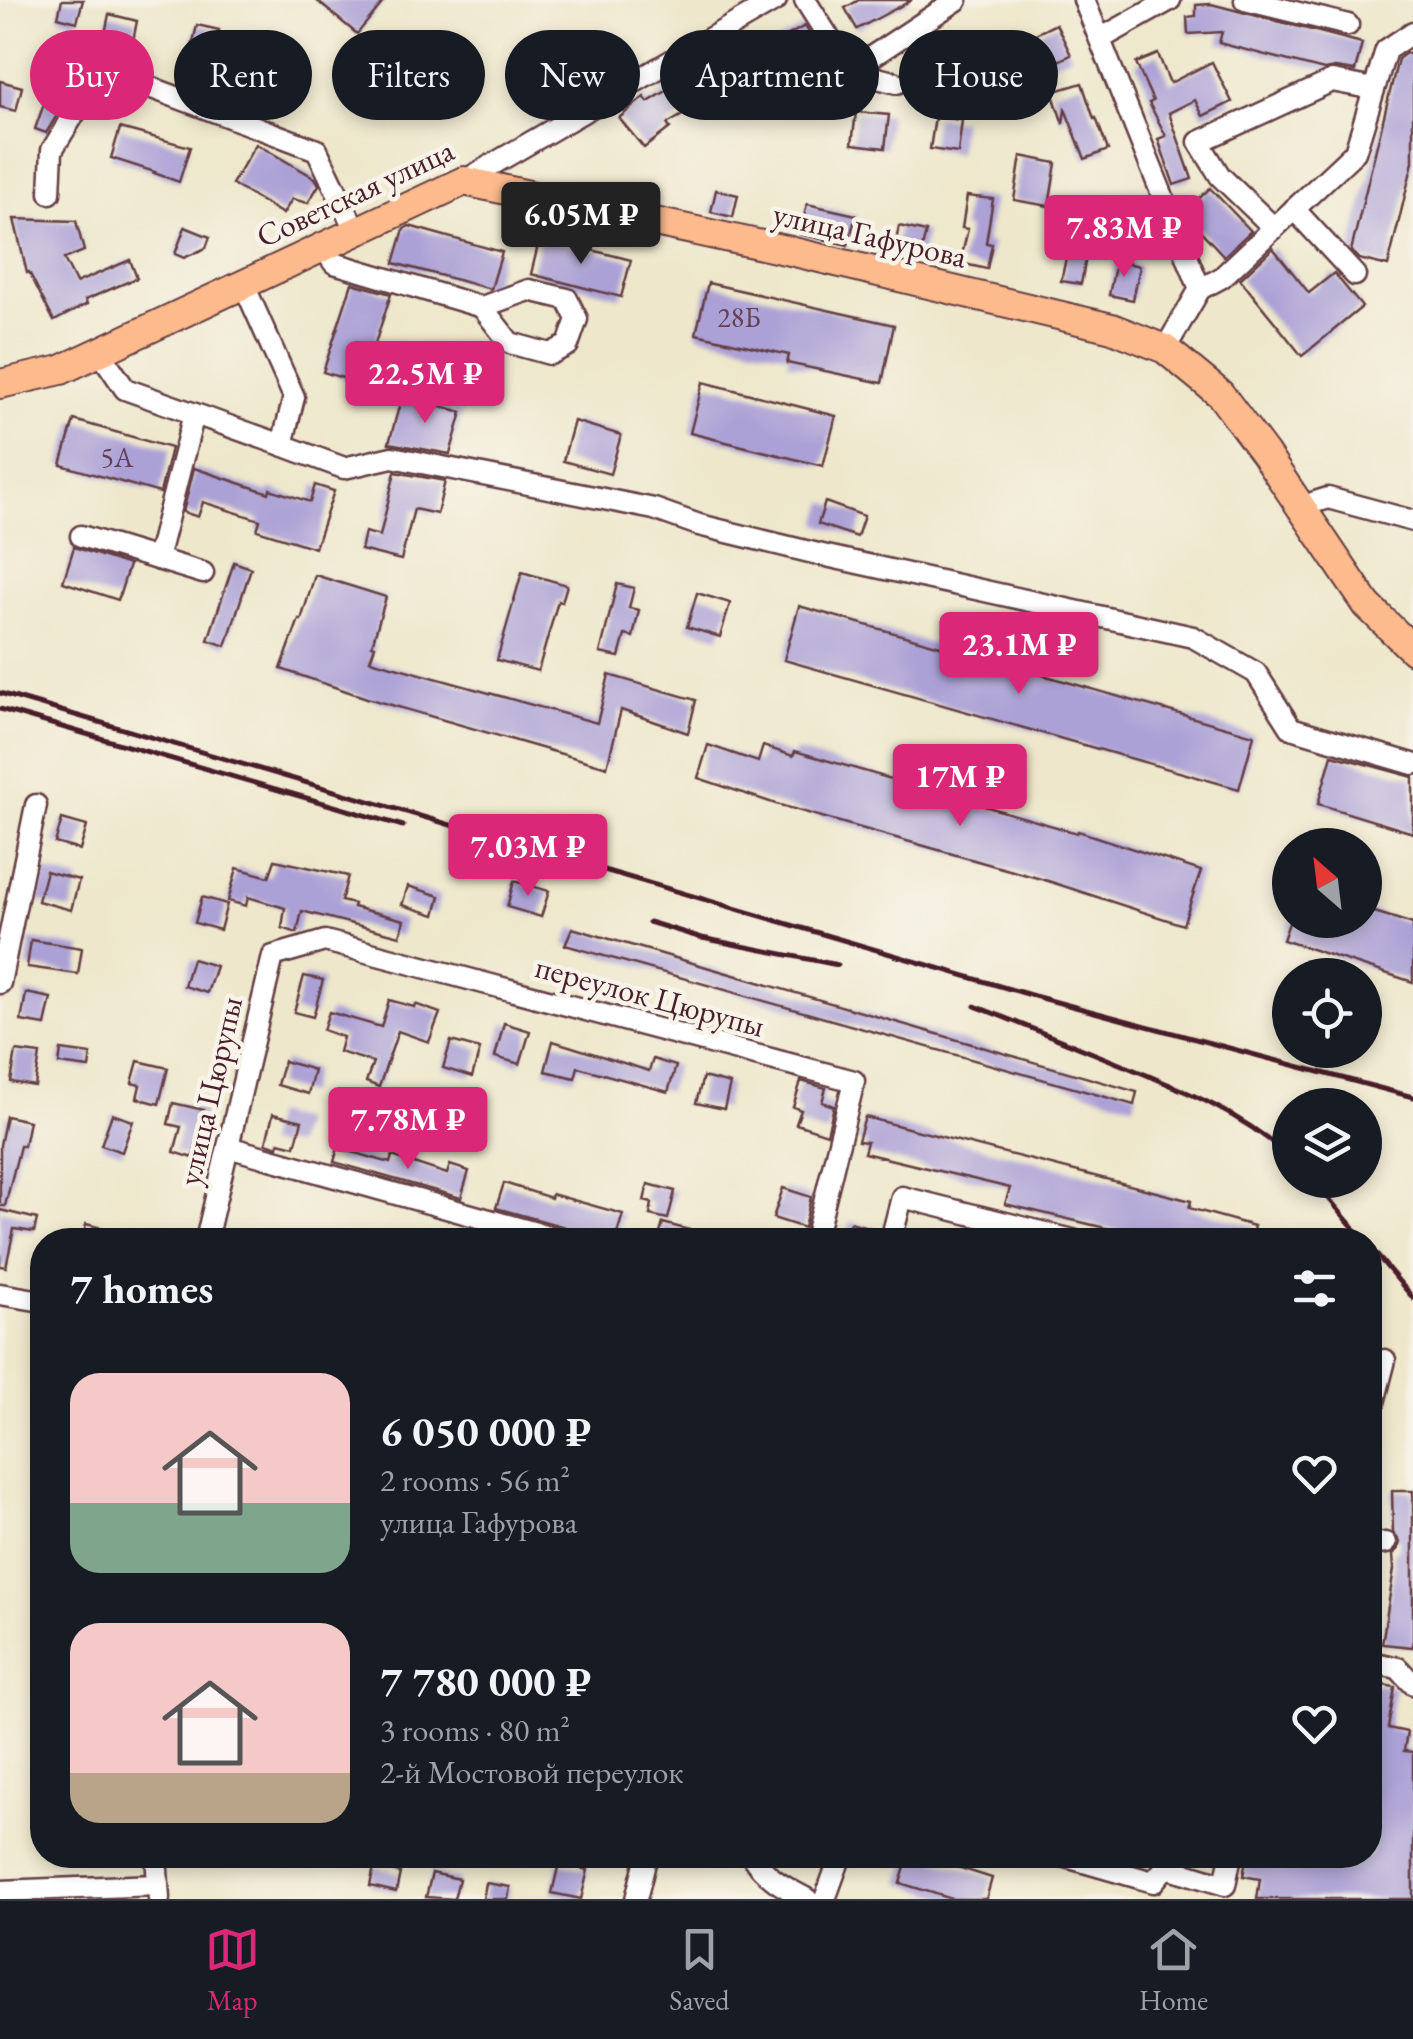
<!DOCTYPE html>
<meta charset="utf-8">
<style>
body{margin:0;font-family:"EB Garamond",serif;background:#20242c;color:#f1f3f6;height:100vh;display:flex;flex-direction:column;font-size:38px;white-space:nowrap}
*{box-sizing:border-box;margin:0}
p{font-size:32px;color:#9ea1a6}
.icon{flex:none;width:55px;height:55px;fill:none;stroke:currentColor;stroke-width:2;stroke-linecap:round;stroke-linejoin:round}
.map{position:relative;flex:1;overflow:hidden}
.sheet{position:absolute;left:30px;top:1228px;width:1352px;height:640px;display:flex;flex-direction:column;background:#171b24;border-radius:40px;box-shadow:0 5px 15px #0003}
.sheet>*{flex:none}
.top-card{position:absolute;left:30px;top:30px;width:1355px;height:90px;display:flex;gap:20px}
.needle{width:65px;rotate:332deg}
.fabs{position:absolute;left:1272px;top:828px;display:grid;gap:20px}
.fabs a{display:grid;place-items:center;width:110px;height:110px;border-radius:50%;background:#171b24;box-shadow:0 5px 15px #0003;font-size:50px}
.price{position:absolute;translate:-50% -85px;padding:0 22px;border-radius:10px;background:#db2777;color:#fff;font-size:32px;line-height:65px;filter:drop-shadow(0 2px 5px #0008)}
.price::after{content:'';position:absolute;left:50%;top:60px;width:30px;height:22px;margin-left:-15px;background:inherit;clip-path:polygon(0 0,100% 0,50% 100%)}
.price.active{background:#222;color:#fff}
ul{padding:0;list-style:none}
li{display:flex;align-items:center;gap:30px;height:250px;padding:0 40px}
li span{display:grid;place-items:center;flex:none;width:280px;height:200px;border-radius:30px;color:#555}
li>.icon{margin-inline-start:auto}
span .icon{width:120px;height:120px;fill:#fffc;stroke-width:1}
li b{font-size:42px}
h2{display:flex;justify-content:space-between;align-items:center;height:120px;padding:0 40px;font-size:42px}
.tag{padding:0 35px;border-radius:45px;background:#171b24;box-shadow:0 5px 15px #0003;font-size:35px;line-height:90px}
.tag.active{background:#db2777;color:#fff}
.menu{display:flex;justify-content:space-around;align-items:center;height:140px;border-top:2px solid #363941;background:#171b24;font-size:28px;color:#9ea1a6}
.menu a{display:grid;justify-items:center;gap:5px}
.menu .active{color:#db2777}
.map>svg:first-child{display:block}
.building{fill:#aca1d6}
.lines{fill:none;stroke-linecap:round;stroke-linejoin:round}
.minor-casing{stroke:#633d43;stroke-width:25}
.major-casing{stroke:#633d43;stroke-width:32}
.minor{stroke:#fff;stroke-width:20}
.major{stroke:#fcba8d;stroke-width:28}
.rail{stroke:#4a1f2b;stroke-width:5}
.labels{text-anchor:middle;stroke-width:9;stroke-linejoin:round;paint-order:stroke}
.number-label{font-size:28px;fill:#624056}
.street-label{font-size:32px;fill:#4a1f2b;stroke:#f7f3e8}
</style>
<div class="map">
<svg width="1413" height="1899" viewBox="0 0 1413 1899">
<rect width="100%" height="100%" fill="#f7f3e8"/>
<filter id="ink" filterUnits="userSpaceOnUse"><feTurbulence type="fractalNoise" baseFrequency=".01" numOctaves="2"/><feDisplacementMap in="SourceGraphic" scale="20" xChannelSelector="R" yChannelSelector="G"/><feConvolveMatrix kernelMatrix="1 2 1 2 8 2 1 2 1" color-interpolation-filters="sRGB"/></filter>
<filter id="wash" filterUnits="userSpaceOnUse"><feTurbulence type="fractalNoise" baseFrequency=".0048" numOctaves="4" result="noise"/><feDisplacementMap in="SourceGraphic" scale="40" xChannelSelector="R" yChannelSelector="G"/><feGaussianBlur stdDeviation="2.25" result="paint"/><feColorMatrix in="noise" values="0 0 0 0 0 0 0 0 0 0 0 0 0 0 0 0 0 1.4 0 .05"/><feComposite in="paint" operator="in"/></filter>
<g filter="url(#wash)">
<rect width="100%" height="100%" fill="#eee7cb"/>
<g id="blocks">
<g class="building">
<path d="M 62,0 L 83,0 L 77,22 L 58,17 Z"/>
<path d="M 316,0 L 385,0 L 357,34 Z"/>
<path d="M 859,0 L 912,0 L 857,29 L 845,8 Z"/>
<path d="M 1211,4 L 1362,43 L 1355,71 L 1335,68 L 1324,70 L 1219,43 L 1222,32 L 1188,34 L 1187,17 L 1196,16 L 1196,5 Z"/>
<path d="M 109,14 L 137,21 L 131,51 L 103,44 Z"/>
<path d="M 1056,24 L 1071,55 L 1043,68 L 1029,37 Z"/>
<path d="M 197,25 L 219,30 L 211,69 L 188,64 Z"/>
<path d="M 805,26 L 817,47 L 761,77 L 750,56 Z"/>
<path d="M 1406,53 L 1413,55 L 1413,162 L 1388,266 L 1359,259 L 1351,251 L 1398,59 Z"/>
<path d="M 1158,54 L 1170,83 L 1212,62 L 1232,102 L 1203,116 L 1195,100 L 1169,113 L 1192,179 L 1174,185 L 1158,139 L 1166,136 L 1149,103 L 1153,101 L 1136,63 Z"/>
<path d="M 688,78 L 703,103 L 667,124 L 670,128 L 644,148 L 619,118 L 644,97 L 648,102 Z"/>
<path d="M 0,81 L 22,87 L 16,111 L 0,107 Z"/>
<path d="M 1082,83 L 1094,119 L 1096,118 L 1108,150 L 1085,159 L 1065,109 L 1063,124 L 1052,92 Z"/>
<path d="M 46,98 L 64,104 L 46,133 L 35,129 Z"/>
<path d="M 856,112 L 889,115 L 885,148 L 852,144 Z"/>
<path d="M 935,117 L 962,120 L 958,153 L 930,149 Z"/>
<path d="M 120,128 L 190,147 L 179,182 L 154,173 L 155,172 L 111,158 Z"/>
<path d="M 256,144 L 315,178 L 319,185 L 308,203 L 292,199 L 283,214 L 232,184 Z"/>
<path d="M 1021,156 L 1056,163 L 1049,206 L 1014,200 Z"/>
<path d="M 1210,188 L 1251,231 L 1224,256 L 1184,213 Z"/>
<path d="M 716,190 L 738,195 L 733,217 L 711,212 Z"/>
<path d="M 967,196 L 993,199 L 986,243 L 992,244 L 987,269 L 960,263 L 968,229 L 962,228 Z"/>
<path d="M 807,204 L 856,215 L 848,245 L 800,234 Z"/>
<path d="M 14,219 L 76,221 L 84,251 L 64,259 L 76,283 L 130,260 L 137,278 L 85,300 L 87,304 L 54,321 L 29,272 L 27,273 Z"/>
<path d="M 409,226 L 502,252 L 491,289 L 394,263 L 404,229 Z"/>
<path d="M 899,226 L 926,232 L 920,257 L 894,251 Z"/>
<path d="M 185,227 L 210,237 L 206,248 L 184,258 L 175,254 Z"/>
<path d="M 540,237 L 631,260 L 621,297 L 531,274 Z"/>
<path d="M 1273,248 L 1309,293 L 1334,273 L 1362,307 L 1302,356 L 1240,279 Z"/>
<path d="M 1068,249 L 1087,252 L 1081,284 L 1061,281 Z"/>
<path d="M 1116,261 L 1140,266 L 1133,300 L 1109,295 Z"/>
<path d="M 352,283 L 391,294 L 362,384 L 323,372 Z"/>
<path d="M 708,283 L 894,325 L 882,383 L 787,363 L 789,355 L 696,334 Z"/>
<path d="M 703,382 L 836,416 L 823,466 L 690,433 Z"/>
<path d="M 402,396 L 462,412 L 450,454 L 389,443 Z"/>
<path d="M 74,420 L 171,448 L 160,493 L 61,465 Z"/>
<path d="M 574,421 L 621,435 L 610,474 L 563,461 Z"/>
<path d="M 194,468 L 269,493 L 270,489 L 310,502 L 315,485 L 334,491 L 315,548 L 257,530 L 260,520 L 203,502 L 198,517 L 183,512 Z"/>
<path d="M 395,472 L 445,481 L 437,514 L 414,509 L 401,560 L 361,550 L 365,532 L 380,536 Z"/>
<path d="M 825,502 L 864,516 L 857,537 L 818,524 Z"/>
<path d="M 74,547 L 129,565 L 118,600 L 63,582 Z"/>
<path d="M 234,562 L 251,568 L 226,646 L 208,640 Z"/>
<path d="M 522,572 L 567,585 L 562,602 L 558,601 L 538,671 L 497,660 Z"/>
<path d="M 315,575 L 386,597 L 372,645 L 375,646 L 370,660 L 597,723 L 609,675 L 696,700 L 688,733 L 621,710 L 607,767 L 367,698 L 281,669 L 299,619 L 301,620 Z"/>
<path d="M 617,584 L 634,588 L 629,608 L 639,610 L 633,637 L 625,635 L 619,657 L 600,653 Z"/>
<path d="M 697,593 L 730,603 L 720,637 L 687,627 Z"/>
<path d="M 799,606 L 1254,735 L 1239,789 L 784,660 Z"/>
<path d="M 708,745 L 758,762 L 763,746 L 793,756 L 795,751 L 1077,833 L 1078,831 L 1201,871 L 1183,925 L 1048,881 L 776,804 L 698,778 Z"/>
<path d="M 1332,755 L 1413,777 L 1413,833 L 1318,804 Z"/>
<path d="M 62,819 L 87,826 L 80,850 L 55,843 Z"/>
<path d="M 275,860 L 348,876 L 341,901 L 354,904 L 353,907 L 404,920 L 400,936 L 302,911 L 297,933 L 282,928 L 285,908 L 248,897 L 246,906 L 228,901 L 237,868 L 269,877 Z"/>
<path d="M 46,871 L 79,880 L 71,910 L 38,901 Z"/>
<path d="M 514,881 L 549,891 L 541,917 L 507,907 Z"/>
<path d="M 408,886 L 440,896 L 435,915 L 402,905 Z"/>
<path d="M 202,897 L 227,904 L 220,930 L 195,923 Z"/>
<path d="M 1365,909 L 1413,924 L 1413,982 L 1283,940 L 1290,920 L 1365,920 Z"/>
<path d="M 572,928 L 1137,1092 L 1134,1105 L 565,945 Z"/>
<path d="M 31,940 L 82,948 L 78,974 L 27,967 Z"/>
<path d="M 192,959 L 216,966 L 207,993 L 184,986 Z"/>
<path d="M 304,976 L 323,980 L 313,1017 L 294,1012 Z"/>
<path d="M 26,993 L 51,998 L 45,1025 L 21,1021 Z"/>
<path d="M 389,1000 L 414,1007 L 415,1004 L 440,1013 L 429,1042 L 398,1031 L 379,1087 L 366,1082 L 373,1062 L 339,1052 L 343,1037 L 323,1030 L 329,1012 L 381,1027 Z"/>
<path d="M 504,1023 L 530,1031 L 520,1064 L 495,1057 Z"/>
<path d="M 451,1041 L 480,1049 L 472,1077 L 443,1068 Z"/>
<path d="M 553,1041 L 649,1071 L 653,1059 L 676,1066 L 668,1092 L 578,1067 L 575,1078 L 545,1071 Z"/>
<path d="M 61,1050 L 91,1054 L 89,1068 L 59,1064 Z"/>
<path d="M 16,1051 L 40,1054 L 35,1086 L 11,1082 Z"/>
<path d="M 138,1061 L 168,1068 L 159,1104 L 137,1098 L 140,1085 L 132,1083 Z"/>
<path d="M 284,1061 L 314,1070 L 308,1094 L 277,1085 Z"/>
<path d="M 703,1077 L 730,1084 L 724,1109 L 696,1103 Z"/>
<path d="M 801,1081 L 826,1088 L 822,1102 L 834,1106 L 827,1134 L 796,1124 L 801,1110 L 793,1107 Z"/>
<path d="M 173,1103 L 204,1110 L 193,1158 L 174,1152 L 181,1127 L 168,1124 Z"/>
<path d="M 112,1114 L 133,1121 L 122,1152 L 101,1145 Z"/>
<path d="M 273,1114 L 302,1121 L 295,1146 L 279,1142 L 278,1147 L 266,1143 Z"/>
<path d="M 6,1116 L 29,1121 L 24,1146 L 20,1146 L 5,1206 L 0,1206 L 0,1145 Z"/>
<path d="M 865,1117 L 1191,1201 L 1189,1208 L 1254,1226 L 1251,1240 L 1120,1240 L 1122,1232 L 1005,1204 L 1010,1188 L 864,1153 L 867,1142 L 858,1141 Z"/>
<path d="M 338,1148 L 390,1163 L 392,1156 L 447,1174 L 450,1165 L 469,1171 L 461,1198 L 334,1162 Z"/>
<path d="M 504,1183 L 551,1198 L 552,1194 L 623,1214 L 615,1240 L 602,1240 L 565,1227 L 496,1208 Z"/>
<path d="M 648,1184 L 675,1191 L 668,1219 L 650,1215 L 652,1203 L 644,1201 Z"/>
<path d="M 783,1188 L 811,1197 L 804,1228 L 773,1218 Z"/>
<path d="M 0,1210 L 37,1219 L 34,1232 L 14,1229 L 6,1267 L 0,1266 Z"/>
<path d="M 850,1222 L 875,1229 L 872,1240 L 845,1240 Z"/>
<path d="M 663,1223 L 711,1236 L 710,1240 L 658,1240 Z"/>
<path d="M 86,1224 L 130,1235 L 129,1240 L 83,1240 Z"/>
<path d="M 1392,1491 L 1413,1491 L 1413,1647 L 1382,1644 L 1394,1569 L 1393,1554 L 1398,1549 L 1400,1542 L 1393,1532 Z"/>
<path d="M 1370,1683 L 1395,1687 L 1388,1728 L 1407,1732 L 1404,1751 L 1413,1752 L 1413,1899 L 1257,1899 L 1260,1879 L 1243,1876 L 1247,1855 L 1370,1855 Z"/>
<path d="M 909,1855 L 920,1855 L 992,1878 L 986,1899 L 952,1899 L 900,1883 Z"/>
<path d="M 559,1863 L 588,1870 L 581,1899 L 552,1893 Z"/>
<path d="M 374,1867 L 400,1873 L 396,1892 L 370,1886 Z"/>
<path d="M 432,1873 L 459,1879 L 454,1899 L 426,1897 Z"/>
<path d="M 486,1883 L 510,1887 L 508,1899 L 483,1899 Z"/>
</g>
</g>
</g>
<g filter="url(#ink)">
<use href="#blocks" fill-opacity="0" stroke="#633d43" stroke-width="2.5"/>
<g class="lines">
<g class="minor-casing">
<g id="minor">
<path d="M 805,0 L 850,71 L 957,0"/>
<path d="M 1084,0 L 1200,289 L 1165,349"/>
<path d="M 1245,0 L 1348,25"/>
<path d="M 1100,39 L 1170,0"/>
<path d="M 67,56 L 317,150 L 356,232"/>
<path d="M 850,71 L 897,83"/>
<path d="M 464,181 L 776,0"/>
<path d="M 50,193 L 52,150 L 102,69"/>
<path d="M 1294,209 L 1355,275"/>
<path d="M 1274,228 L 1220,176 L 1199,142 L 1332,81 L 1374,89"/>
<path d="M 323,247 L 334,263 L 482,307 L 510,343 L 550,354 L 568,345 L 577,319 L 567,299 L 529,290 L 482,307"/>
<path d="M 1200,289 L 1221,278 L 1355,152 L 1386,50 L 1413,32"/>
<path d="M 100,352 L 125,389 L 282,445 L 294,397 L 244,285"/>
<path d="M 194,414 L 157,559 L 203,573"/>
<path d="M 282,445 L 344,468 L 392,457 L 654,509 L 699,525 L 822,555 L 1193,637 L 1256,673 L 1291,728 L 1413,764"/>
<path d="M 1300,507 L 1328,498 L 1413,521"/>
<path d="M 81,536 L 157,559"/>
<path d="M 0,983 L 36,805"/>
<path d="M 228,1147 L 561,1240"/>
<path d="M 206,1240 L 273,956 L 325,941 L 854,1081 L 815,1240"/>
<path d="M 891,1240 L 902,1197 L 1073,1240"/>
<path d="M 0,1294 L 42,1301"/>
<path d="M 1370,1418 L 1385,1360"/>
<path d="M 1370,1545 L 1386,1543"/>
<path d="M 1370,1662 L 1398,1668 L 1413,1684"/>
<path d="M 156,1855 L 159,1899"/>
<path d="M 751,1855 C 766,1878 784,1887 807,1899"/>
<path d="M 1059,1855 L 1153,1882 L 1166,1867"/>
<path d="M 1168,1856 L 1166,1867 L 1225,1885 L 1231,1855"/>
<path d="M 0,1891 L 156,1885"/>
<path d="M 636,1899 L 647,1855"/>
<path d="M 825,1899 L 841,1855"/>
</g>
</g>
<g class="major-casing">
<path id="major" d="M 0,384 L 61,370 L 464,181 L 790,251 L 1112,328 L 1165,349 L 1220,394 L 1265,454 L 1367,605 L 1413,650"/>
</g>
<use href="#minor" class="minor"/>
<use href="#major" class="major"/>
<g class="rail">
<path d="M 0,693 L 1034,996 L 1413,1097"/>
<path d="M 0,709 L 403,826"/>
<path d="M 649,922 L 702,938 L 838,965"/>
<path d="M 975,1006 C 1026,1026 1076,1046 1127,1067 C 1186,1091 1243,1114 1290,1157"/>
<path d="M 1313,1180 L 1364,1240"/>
<path d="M 1370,1247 L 1413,1298"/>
</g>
</g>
</g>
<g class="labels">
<g class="number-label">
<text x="739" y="327">28Б</text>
<text x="117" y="467">5А</text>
</g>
<g class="street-label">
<text transform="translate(355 193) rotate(-25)" y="11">Советская улица</text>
<text transform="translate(870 235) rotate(13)" y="11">улица Гафурова</text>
<text transform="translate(650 996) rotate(15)" y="11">переулок Цюрупы</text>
<text transform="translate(210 1091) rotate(-77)" y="11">улица Цюрупы</text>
</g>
</g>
</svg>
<div class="fabs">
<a><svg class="needle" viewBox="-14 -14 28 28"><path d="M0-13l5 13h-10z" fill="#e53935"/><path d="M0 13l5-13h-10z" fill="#9ea1a6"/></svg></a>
<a><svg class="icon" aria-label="locate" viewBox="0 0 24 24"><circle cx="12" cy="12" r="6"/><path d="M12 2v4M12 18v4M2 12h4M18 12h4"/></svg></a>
<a><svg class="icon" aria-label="layers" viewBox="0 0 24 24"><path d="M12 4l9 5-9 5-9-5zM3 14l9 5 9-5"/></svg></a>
</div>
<b class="price active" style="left:581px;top:267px">6.05M ₽</b>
<b class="price" style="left:1124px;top:280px">7.83M ₽</b>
<b class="price" style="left:425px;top:426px">22.5M ₽</b>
<b class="price" style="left:1019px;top:697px">23.1M ₽</b>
<b class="price" style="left:960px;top:829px">17M ₽</b>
<b class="price" style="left:528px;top:899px">7.03M ₽</b>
<b class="price" style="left:408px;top:1172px">7.78M ₽</b>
<div class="top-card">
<a class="tag active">Buy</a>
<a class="tag">Rent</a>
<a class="tag">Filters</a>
<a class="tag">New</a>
<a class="tag">Apartment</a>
<a class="tag">House</a>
</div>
<section class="sheet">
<h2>7 homes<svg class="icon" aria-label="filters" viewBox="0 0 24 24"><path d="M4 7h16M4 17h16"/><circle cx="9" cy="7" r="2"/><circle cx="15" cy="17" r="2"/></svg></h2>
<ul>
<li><span style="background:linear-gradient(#f6c9c9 65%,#7fa58c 0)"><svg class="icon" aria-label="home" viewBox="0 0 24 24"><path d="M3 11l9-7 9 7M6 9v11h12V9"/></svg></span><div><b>6 050 000 ₽</b><p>2 rooms · 56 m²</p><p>улица Гафурова</p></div><svg class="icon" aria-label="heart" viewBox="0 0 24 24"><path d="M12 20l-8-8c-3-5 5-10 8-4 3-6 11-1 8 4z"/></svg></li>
<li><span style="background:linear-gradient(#f6c9c9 75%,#b9a48a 0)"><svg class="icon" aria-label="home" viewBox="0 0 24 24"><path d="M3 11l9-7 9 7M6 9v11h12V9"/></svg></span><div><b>7 780 000 ₽</b><p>3 rooms · 80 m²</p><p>2-й Мостовой переулок</p></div><svg class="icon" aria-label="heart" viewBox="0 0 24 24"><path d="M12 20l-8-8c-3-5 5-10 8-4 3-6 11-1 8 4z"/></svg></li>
</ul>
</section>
</div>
<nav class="menu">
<a class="active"><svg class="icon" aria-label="map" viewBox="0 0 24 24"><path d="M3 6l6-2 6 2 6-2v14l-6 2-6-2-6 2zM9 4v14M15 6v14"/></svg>Map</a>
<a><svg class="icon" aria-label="saved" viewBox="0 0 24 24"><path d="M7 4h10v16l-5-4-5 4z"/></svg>Saved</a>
<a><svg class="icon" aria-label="home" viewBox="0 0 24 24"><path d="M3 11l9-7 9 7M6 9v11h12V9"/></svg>Home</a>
</nav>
